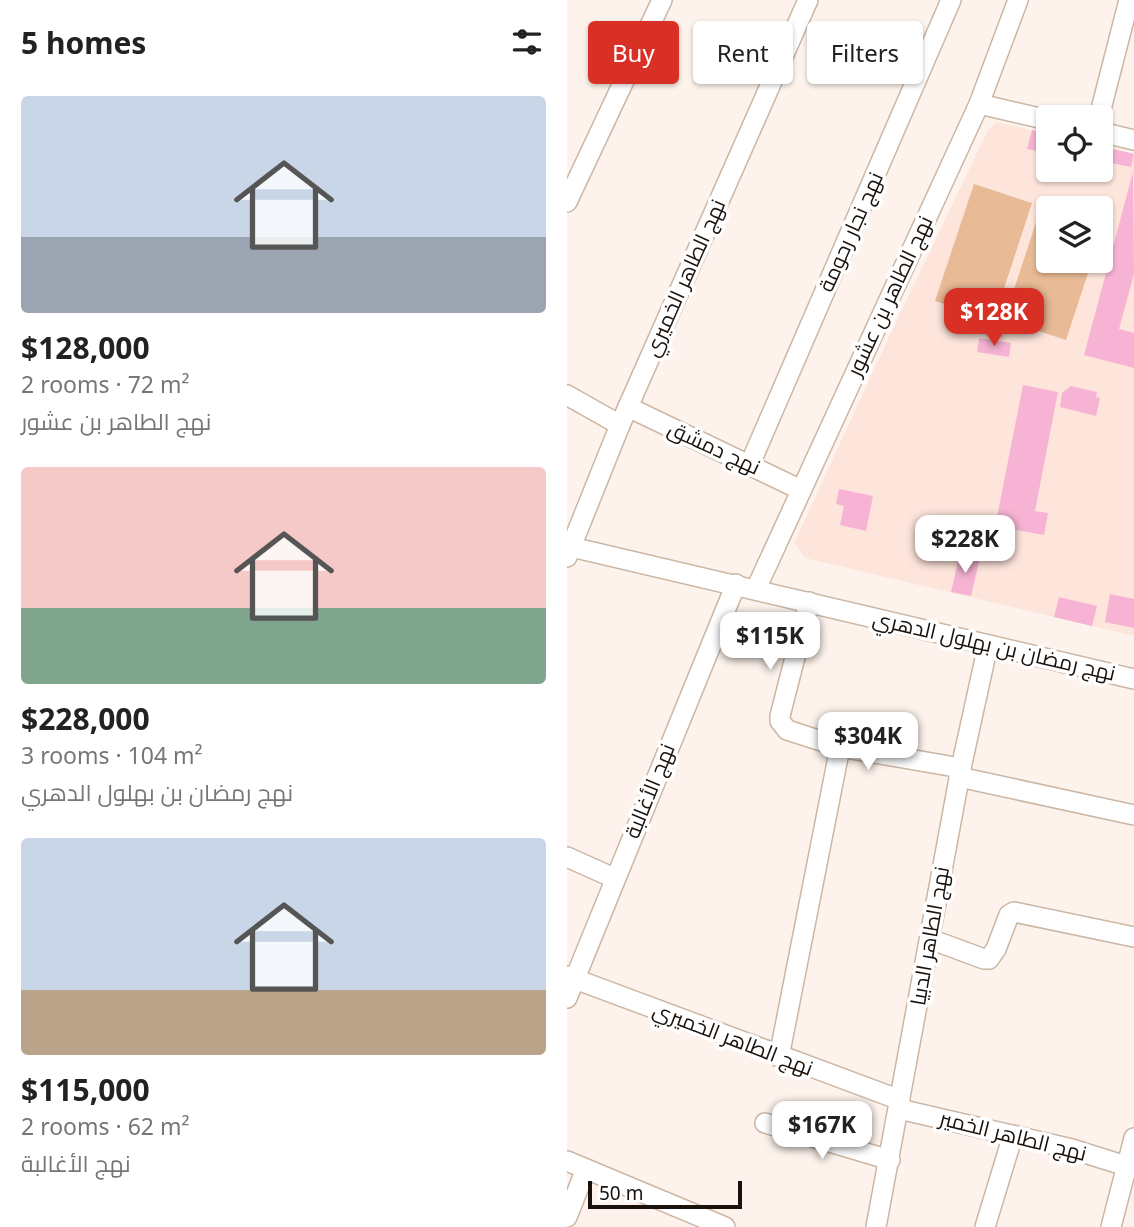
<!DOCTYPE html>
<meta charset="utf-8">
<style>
body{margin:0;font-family:"Noto Sans",Cairo,sans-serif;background:#f2f2f2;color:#222;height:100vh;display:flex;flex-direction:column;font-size:26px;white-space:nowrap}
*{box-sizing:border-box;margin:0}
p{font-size:23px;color:#767676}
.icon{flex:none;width:38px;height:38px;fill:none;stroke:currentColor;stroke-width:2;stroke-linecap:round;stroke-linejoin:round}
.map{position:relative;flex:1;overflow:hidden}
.panel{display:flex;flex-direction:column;background:#fff;width:567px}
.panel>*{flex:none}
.hud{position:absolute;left:21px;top:21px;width:441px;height:63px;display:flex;gap:14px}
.buttons{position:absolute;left:469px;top:105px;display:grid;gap:14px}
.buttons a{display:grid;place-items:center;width:77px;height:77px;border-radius:7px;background:#fff;box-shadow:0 2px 5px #0004;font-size:35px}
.scale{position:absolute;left:21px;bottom:18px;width:154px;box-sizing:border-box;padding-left:7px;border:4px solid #19110b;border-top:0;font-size:19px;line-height:24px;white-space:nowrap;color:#19110b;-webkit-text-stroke:5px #fff;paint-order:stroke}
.price{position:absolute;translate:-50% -60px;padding:0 16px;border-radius:14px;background:#fff;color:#222;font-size:23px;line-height:46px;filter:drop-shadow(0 2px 4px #0008)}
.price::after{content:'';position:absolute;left:50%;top:42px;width:21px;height:16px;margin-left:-10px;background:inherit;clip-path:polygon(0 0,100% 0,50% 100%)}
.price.active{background:#d93025;color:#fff}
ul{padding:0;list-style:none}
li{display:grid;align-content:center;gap:14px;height:371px;padding:0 21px}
li span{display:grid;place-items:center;height:217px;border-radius:7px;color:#555}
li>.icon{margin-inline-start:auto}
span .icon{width:126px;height:126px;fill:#fffc;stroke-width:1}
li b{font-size:30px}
h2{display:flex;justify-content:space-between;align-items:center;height:84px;padding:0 21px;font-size:30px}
.tag{padding:0 24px;border-radius:7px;background:#fff;box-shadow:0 2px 5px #0004;font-size:24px;line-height:63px}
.tag.active{background:#d93025;color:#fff}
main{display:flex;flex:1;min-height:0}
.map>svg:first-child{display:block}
.education{fill:#fee5dc;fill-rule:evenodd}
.green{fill:#e8ba95}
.building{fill:#f7b3d3}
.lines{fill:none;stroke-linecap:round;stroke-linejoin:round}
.minor-casing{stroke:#ccb6a4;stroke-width:22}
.minor{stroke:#fff;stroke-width:19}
.labels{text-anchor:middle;stroke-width:7;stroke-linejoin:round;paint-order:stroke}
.street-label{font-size:21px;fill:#19110b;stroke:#fff}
</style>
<main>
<section class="panel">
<h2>5 homes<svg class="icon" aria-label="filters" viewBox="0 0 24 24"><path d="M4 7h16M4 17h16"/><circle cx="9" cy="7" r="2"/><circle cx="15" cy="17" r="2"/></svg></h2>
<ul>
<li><span style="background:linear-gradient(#c9d6e8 65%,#9aa5b1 0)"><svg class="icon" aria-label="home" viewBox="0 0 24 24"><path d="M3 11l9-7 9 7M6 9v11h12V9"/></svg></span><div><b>$128,000</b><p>2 rooms · 72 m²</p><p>نهج الطاهر بن عشور</p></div></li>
<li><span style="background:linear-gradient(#f6c9c9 65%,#7fa58c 0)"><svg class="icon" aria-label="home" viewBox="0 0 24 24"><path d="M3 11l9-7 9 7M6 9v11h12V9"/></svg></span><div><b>$228,000</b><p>3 rooms · 104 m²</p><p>نهج رمضان بن بهلول الدهري</p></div></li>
<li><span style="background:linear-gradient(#c9d6e8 70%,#b9a48a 0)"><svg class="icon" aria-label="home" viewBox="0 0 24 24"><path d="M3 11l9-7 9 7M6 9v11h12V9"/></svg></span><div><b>$115,000</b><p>2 rooms · 62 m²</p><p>نهج الأغالبة</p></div></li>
</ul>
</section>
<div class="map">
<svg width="567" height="1227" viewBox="0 0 567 1227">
<rect width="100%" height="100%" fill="#fdf3ec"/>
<path class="education" d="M 430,122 L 481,134 L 481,170 L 534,170 L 534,146 L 567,154 L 567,636 L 238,558 L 227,543 L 328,324 L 421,130 ZM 481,208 L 534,208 L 534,261 L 481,261 Z"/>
<g class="green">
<path d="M 407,184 L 465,203 L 427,319 L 368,301 Z"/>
<path d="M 476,201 L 499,208 L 481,208 L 481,261 L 525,261 L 499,340 L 437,320 Z"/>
</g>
<g class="building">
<path d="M 465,130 L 481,134 L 481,149 L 475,147 L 474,152 L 460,149 Z"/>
<path d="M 538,147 L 567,154 L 564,167 L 535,161 Z"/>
<path d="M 566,172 L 567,274 L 552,329 L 567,333 L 567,368 L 517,355 Z"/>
<path d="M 412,338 L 444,343 L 442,357 L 410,352 Z"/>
<path d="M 456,385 L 491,392 L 468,511 L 481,513 L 477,535 L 444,529 L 442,540 L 426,537 Z"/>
<path d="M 504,386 L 530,392 L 529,397 L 533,398 L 529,416 L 493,407 L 495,393 Z"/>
<path d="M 272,489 L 306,496 L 299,531 L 273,525 L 277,506 L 269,504 Z"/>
<path d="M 393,553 L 413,558 L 404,596 L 384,592 Z"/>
<path d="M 543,594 L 567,599 L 567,628 L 538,622 Z"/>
<path d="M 492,597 L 530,606 L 525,626 L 487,617 Z"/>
</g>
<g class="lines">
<g class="minor-casing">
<g id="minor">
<path d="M 412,104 L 481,120"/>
<path d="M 532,117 L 562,0"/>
<path d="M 534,132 L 567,140"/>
<path d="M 0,202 L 95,0"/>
<path d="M 0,395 L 53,425"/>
<path d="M 61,407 L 234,490"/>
<path d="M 183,464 L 384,0"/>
<path d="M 0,546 L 567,679"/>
<path d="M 0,557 L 53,425 L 241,0"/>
<path d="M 189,589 L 412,104 L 451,0"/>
<path d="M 242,602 L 213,716 L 213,721 L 220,730 L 273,747 L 394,768"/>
<path d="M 392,777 L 567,815"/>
<path d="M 0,857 L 47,878"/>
<path d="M 363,939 L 417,959 L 422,959 L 429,949 L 442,915 L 447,912 L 567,937"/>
<path d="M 0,976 L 333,1100"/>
<path d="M 0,998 L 169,584"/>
<path d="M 212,1057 L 273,747"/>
<path d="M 332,1109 L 505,1149 L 559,1166"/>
<path d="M 198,1123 L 323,1160"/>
<path d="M 0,1161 L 158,1227"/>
<path d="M 0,1217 L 19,1169"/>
<path d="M 309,1227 L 394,768 L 421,645"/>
<path d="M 418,1227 L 446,1135"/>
<path d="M 544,1227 L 567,1138"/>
</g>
</g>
<use href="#minor" class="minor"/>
</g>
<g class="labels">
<g class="street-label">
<text transform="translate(284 232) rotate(-66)" y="7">نهج نجار رحومة</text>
<text transform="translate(118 278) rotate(-66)" y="7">نهج الطاهر الخميري</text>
<text transform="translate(323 296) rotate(-65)" y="7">نهج الطاهر بن عشور</text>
<text transform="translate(147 448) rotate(25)" y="7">نهج دمشق</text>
<text transform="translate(427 646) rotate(13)" y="7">نهج رمضان بن بهلول الدهري</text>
<text transform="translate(83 791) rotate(-68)" y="7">نهج الأغالبة</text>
<text transform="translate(363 936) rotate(-80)" y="7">نهج الطاهر الدبيا</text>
<text transform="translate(166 1039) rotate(21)" y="7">نهج الطاهر الخميري</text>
<text transform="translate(446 1136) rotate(14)" y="7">نهج الطاهر الخمير</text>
</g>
</g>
</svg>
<div class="buttons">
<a><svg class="icon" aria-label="locate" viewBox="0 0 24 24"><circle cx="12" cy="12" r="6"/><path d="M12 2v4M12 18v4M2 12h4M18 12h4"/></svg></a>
<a><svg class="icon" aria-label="layers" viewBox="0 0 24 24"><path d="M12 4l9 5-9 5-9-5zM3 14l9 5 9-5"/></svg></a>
</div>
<div class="scale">50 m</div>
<b class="price active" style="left:427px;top:348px">$128K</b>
<b class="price" style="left:398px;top:575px">$228K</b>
<b class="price" style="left:203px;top:672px">$115K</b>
<b class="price" style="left:301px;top:772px">$304K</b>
<b class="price" style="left:255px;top:1161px">$167K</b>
<div class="hud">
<a class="tag active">Buy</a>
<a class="tag">Rent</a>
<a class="tag">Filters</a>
</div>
</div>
</main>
